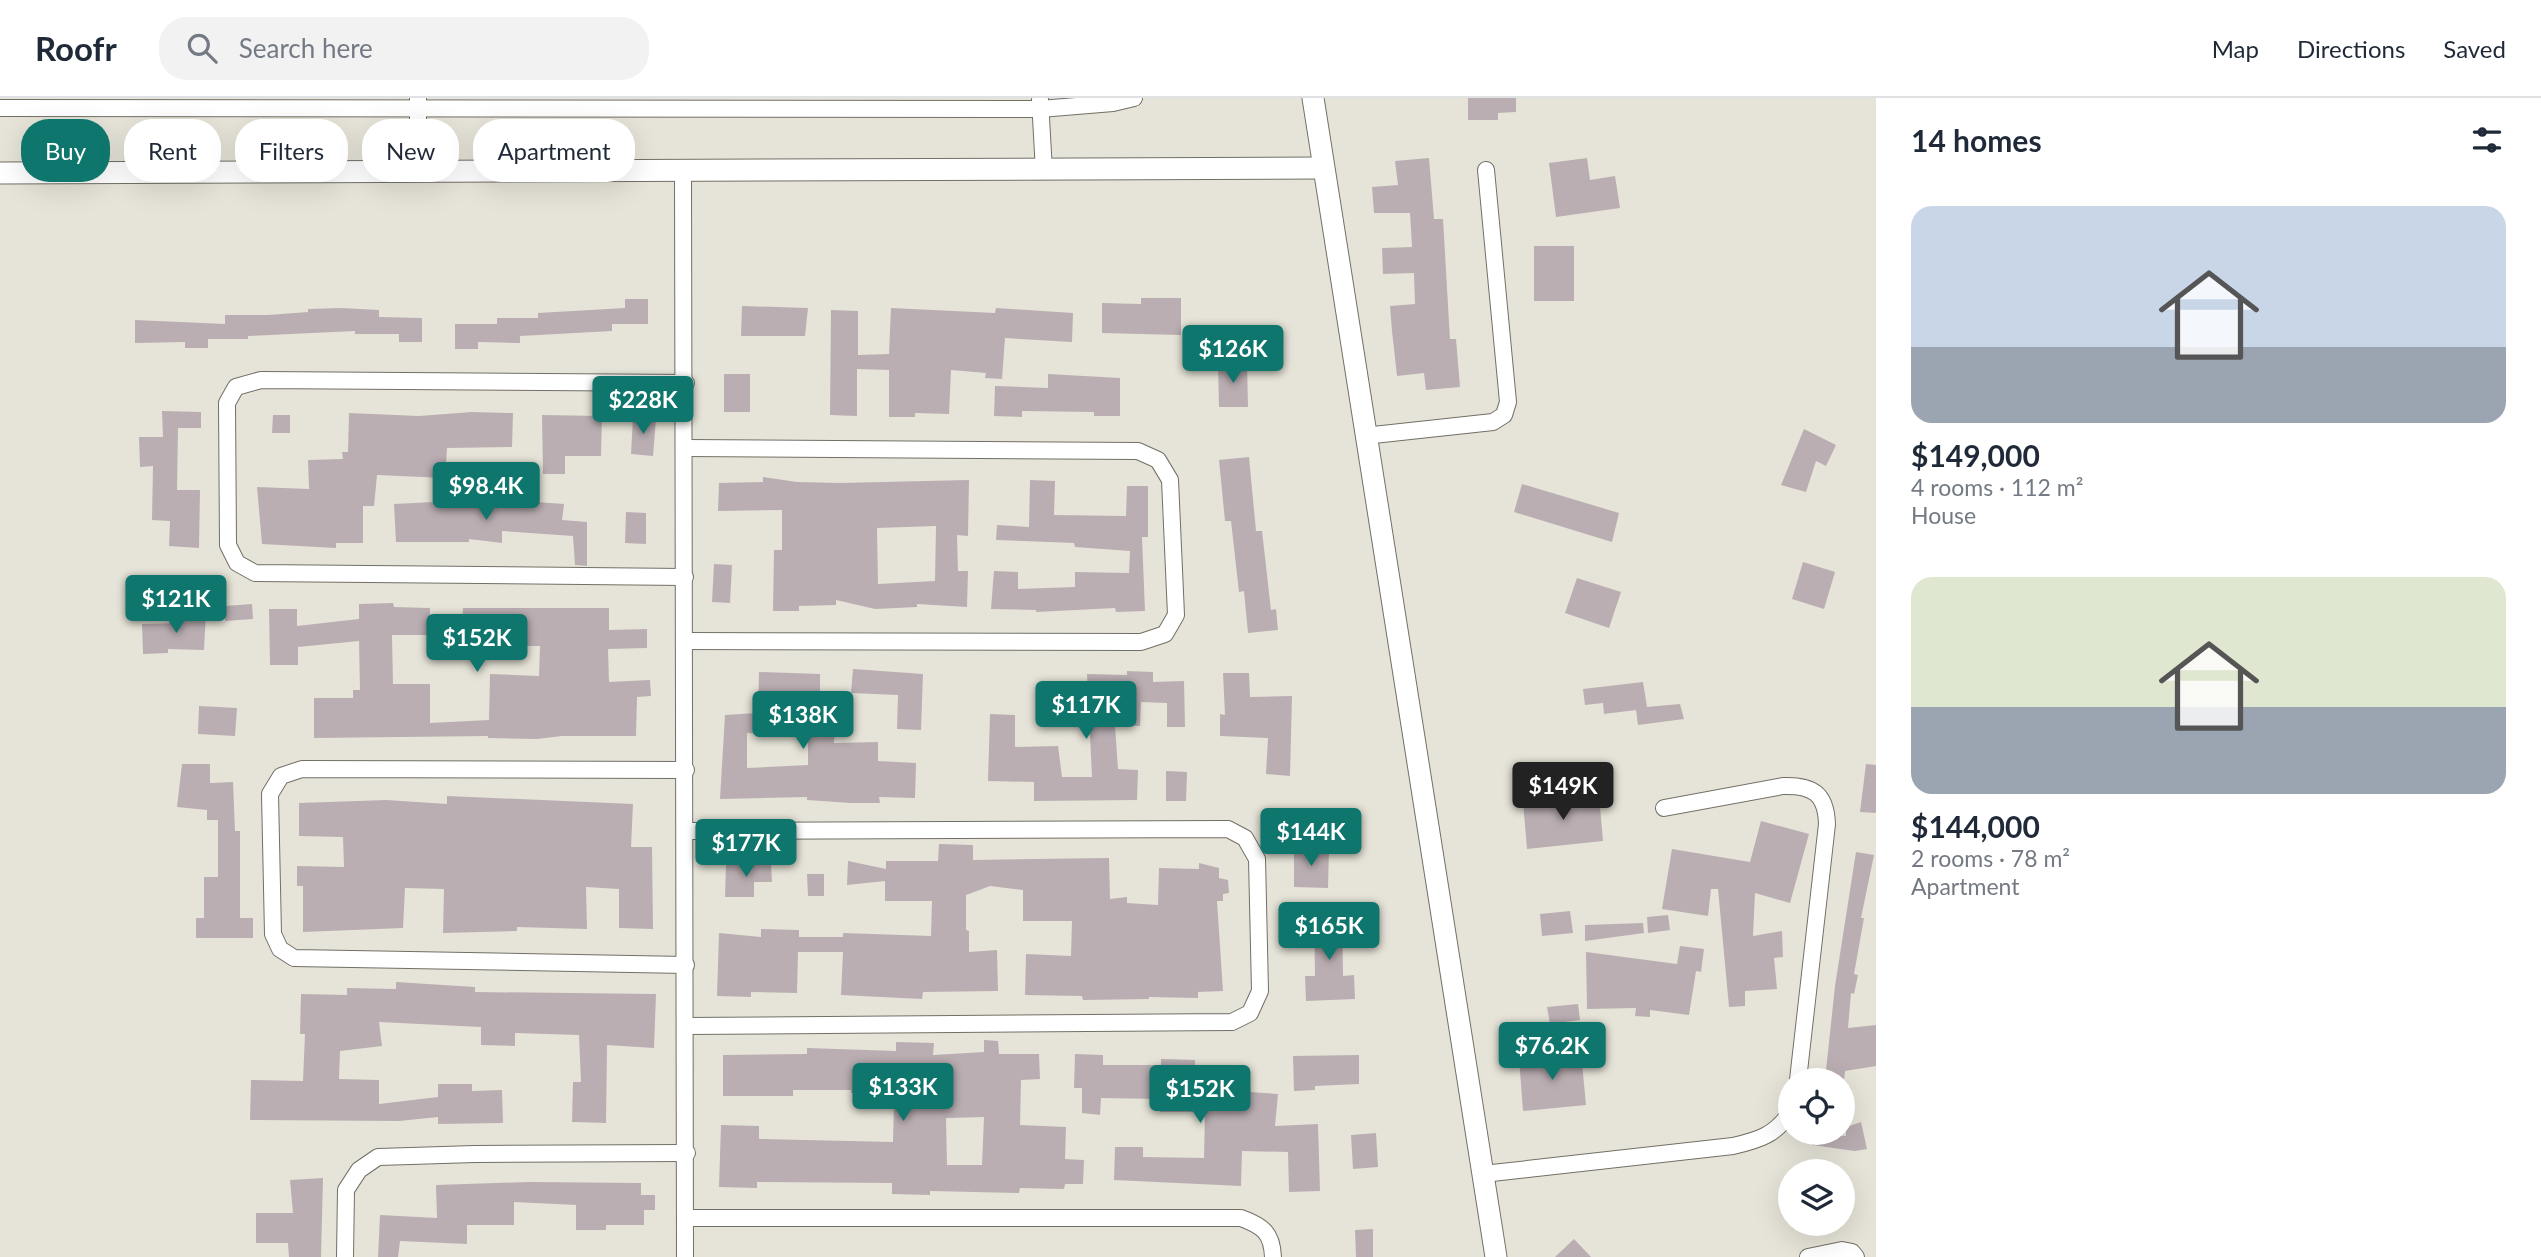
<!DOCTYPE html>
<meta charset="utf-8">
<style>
body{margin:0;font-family:Lato,sans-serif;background:#f2f2f3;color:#1f2937;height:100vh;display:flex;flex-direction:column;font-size:26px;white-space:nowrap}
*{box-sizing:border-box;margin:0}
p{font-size:23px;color:#747a83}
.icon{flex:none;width:38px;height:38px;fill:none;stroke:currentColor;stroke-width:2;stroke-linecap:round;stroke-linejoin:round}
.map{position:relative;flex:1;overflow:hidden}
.drawer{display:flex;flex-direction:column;background:#fff;width:665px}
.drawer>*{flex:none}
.top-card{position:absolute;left:21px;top:21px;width:665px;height:63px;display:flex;gap:14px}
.fabs{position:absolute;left:1778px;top:970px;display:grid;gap:14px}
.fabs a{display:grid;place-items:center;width:77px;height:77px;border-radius:50%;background:#fff;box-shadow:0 7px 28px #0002;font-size:35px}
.price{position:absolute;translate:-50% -60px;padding:0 16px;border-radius:7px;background:#0f766e;color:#fff;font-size:23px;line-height:46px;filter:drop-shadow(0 2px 4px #0008)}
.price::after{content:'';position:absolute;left:50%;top:42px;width:21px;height:16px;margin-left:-10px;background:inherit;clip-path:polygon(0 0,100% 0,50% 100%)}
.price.on{background:#222;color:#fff}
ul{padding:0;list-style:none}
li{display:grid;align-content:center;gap:14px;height:371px;padding:0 35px}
li span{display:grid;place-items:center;height:217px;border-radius:21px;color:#555}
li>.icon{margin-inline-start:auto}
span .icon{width:126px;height:126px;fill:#fffc;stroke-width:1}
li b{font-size:30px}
h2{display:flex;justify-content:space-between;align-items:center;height:84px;padding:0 35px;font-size:30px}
.tag{padding:0 24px;border-radius:28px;background:#fff;box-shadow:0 7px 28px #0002;font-size:24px;line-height:63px}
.tag.on{background:#0f766e;color:#fff}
header{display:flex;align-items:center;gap:42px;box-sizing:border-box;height:98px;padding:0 35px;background:#fff;border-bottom:2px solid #e0e1e3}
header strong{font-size:33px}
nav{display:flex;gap:38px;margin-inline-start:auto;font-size:24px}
.search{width:490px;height:63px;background:#f2f2f3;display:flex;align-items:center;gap:18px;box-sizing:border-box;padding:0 24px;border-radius:28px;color:#747a83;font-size:26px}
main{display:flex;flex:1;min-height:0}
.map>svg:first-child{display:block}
.building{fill:#baaeb2;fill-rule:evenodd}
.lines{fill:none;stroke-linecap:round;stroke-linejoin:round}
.minor-casing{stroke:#726f66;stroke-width:18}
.tertiary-casing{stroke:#726f66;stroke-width:23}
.minor{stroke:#fff;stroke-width:16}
.tertiary{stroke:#fff;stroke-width:21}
</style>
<header>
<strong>Roofr</strong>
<div class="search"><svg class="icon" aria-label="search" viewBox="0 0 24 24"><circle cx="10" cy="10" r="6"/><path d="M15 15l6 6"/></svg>Search here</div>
<nav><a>Map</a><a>Directions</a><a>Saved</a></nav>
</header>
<main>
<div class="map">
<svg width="1876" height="1159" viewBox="0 0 1876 1159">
<rect width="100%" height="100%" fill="#e6e4d8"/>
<g class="building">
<path d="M 1468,0 L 1516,0 L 1516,14 L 1498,15 L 1498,22 L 1468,22 Z"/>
<path d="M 1429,60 L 1434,121 L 1443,121 L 1450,241 L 1456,241 L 1460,289 L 1426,292 L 1424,275 L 1397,278 L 1392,233 L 1390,208 L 1415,206 L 1414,175 L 1383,176 L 1382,150 L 1412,149 L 1410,115 L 1374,115 L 1372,89 L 1398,87 L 1395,63 Z"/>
<path d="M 1587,60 L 1590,82 L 1615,78 L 1620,110 L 1556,119 L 1549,65 Z"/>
<rect x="1534" y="148" width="40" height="55"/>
<path d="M 1141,200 L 1181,200 L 1181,237 L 1102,235 L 1102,205 L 1141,206 Z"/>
<path d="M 625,201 L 648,201 L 648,226 L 612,226 L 612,233 L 520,238 L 520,245 L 478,244 L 478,251 L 455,251 L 455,226 L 497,226 L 497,220 L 538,220 L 538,215 L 625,210 Z"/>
<path d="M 742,208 L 808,210 L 805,238 L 741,238 Z"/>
<path d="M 341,210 L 379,212 L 379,219 L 422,220 L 422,244 L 399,244 L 399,236 L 355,236 L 355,233 L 248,238 L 248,241 L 208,241 L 208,250 L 185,250 L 185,244 L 135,245 L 135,222 L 225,226 L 225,217 L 268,217 L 308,214 L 308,211 Z"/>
<path d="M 891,210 L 995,215 L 996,210 L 1073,215 L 1072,244 L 1005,240 L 1002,281 L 985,280 L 986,275 L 951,272 L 949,316 L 915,315 L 915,319 L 889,319 L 889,272 L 857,271 L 857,318 L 830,317 L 831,212 L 858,213 L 858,257 L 889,256 Z"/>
<path d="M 1218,265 L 1247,265 L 1248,309 L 1219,309 Z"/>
<rect x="724" y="276" width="26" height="38"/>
<path d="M 1048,276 L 1120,280 L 1120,318 L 1094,318 L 1094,314 L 1022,313 L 1022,319 L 994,318 L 995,288 L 1048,290 Z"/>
<path d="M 162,313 L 201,314 L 201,330 L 178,330 L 177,392 L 200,392 L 199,450 L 169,448 L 170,423 L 152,422 L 153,368 L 140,369 L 139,339 L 163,339 Z"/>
<path d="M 472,314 L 513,315 L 512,349 L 447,350 L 445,380 L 377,377 L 374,408 L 363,408 L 363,445 L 336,445 L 336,450 L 262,446 L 257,389 L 309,391 L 308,362 L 343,361 L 342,354 L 348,354 L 349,315 L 419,318 Z"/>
<path d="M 273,317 L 290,317 L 290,335 L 272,335 Z"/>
<path d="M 542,317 L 602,318 L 601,358 L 565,358 L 565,376 L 543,376 Z"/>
<path d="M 633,319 L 656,321 L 653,358 L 631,356 Z"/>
<path d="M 1804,331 L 1836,347 L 1826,368 L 1816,363 L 1806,394 L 1781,387 Z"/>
<path d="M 1249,359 L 1256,433 L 1262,433 L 1271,512 L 1276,511 L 1278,532 L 1248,535 L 1244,493 L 1239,494 L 1231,423 L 1225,423 L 1219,362 Z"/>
<path d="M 763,379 L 797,384 L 840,385 L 969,382 L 968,438 L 957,437 L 958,473 L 968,473 L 967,509 L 917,506 L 917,509 L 875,511 L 836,502 L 836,507 L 799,508 L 799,513 L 773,513 L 774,452 L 782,452 L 782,412 L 718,413 L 719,385 L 763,384 ZM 936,428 L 935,483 L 878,486 L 877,430 Z"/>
<path d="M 1030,382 L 1055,383 L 1054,417 L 1126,418 L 1127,388 L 1148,388 L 1148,439 L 1142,439 L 1145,513 L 1116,514 L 1115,510 L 1036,514 L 1036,512 L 991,511 L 994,473 L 1018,474 L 1018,491 L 1075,489 L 1075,474 L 1129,475 L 1130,453 L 1075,449 L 1074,445 L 996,442 L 997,427 L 1029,429 Z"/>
<path d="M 1522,386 L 1619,415 L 1612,444 L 1514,414 Z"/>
<path d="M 494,401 L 564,406 L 562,422 L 587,424 L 587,468 L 575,467 L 573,438 L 502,433 L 502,445 L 469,441 L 469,444 L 396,444 L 394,406 Z"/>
<path d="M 626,414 L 646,415 L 646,446 L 625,445 Z"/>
<path d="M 1803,464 L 1835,474 L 1824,511 L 1792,501 Z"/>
<path d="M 714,466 L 732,467 L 730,505 L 712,504 Z"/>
<path d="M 1577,480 L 1621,494 L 1609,530 L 1565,515 Z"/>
<path d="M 393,505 L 394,509 L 430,510 L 429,537 L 392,537 L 393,586 L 430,586 L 430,625 L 489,622 L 490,576 L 539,578 L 540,548 L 461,548 L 463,510 L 609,510 L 609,532 L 647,531 L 647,550 L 608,551 L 609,584 L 650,582 L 651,598 L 637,599 L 636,638 L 562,638 L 537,641 L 488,640 L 488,638 L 314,640 L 314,600 L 353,600 L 353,592 L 360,592 L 359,543 L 298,549 L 298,567 L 270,567 L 269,511 L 297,511 L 297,528 L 359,521 L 359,506 Z"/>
<path d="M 252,506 L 253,521 L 225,523 L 225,508 Z"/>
<path d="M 184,513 L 206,514 L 204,552 L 168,551 L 168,555 L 143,556 L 142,526 L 183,525 Z"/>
<path d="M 853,571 L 923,576 L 921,632 L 897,631 L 898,597 L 851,595 Z"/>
<path d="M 1127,573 L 1153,574 L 1153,584 L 1184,583 L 1185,629 L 1167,629 L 1167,605 L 1141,604 L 1140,628 L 1115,627 L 1118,671 L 1138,672 L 1137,702 L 1034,703 L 1034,684 L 988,683 L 990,616 L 1015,617 L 1015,649 L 1058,648 L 1062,679 L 1092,679 L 1087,576 L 1127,577 Z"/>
<path d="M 759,574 L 820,576 L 820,599 L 837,601 L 834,645 L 878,644 L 878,663 L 916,665 L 915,700 L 879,699 L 880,705 L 851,705 L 807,702 L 807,699 L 720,701 L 725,617 L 758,615 ZM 747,635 L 808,638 L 808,667 L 747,670 Z"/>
<path d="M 1223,575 L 1249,575 L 1250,599 L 1292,598 L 1290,678 L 1266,676 L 1268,640 L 1220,638 L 1220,616 L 1225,617 Z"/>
<path d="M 1643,584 L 1647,609 L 1680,606 L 1684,621 L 1638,627 L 1636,612 L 1604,616 L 1603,605 L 1585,607 L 1583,591 Z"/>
<path d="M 199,608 L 237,610 L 235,638 L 198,636 Z"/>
<path d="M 182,666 L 210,666 L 210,685 L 233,684 L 235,733 L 240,733 L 240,820 L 253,820 L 253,840 L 196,840 L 196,820 L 204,820 L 204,779 L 218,779 L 218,722 L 207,722 L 207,712 L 177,709 Z"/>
<path d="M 1866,666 L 1876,667 L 1876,715 L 1860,714 Z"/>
<path d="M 1166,673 L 1187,674 L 1186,703 L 1166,703 Z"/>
<path d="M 1599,697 L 1603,743 L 1527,751 L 1523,704 Z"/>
<path d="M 447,698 L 633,706 L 631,749 L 652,749 L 653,831 L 619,830 L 619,791 L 586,789 L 587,831 L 517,829 L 517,833 L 443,835 L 444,791 L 405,790 L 403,830 L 303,834 L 303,788 L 297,788 L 297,768 L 344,769 L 343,739 L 299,738 L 299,705 L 386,702 L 447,706 Z"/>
<path d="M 1761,723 L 1809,736 L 1790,805 L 1755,795 L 1753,838 L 1782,833 L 1783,859 L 1774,860 L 1777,891 L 1745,893 L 1745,908 L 1729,909 L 1718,791 L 1711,791 L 1708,818 L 1662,811 L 1672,751 L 1750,764 Z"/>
<path d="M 939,746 L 973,747 L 973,762 L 1109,760 L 1110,801 L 1127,799 L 1127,805 L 1158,807 L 1159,770 L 1199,771 L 1199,765 L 1219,770 L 1219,780 L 1228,782 L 1229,795 L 1223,796 L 1223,803 L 1217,803 L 1223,893 L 1198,894 L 1198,900 L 1149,899 L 1149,901 L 1083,902 L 1082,898 L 1025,897 L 1026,856 L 1071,858 L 1072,823 L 1023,823 L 1023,792 L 990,788 L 966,797 L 966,832 L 969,833 L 969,854 L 997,852 L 998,893 L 923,894 L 922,901 L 841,897 L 843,854 L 798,854 L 797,895 L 751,894 L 751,899 L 717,898 L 719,835 L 761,839 L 761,831 L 799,832 L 799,839 L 843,839 L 843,835 L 931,838 L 932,803 L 885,803 L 885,783 L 847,787 L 848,763 L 886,771 L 886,763 L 938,763 Z"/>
<path d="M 1294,750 L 1329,750 L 1328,790 L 1294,789 Z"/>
<path d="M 1856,754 L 1874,757 L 1861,820 L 1864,820 L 1854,876 L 1858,877 L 1854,896 L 1851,895 L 1848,930 L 1876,927 L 1876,968 L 1845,973 L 1844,982 L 1825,982 L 1835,888 Z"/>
<path d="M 726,766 L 771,766 L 772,784 L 754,784 L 754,799 L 725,799 Z"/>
<path d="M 807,776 L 824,776 L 824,798 L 808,798 Z"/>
<path d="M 1570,813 L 1573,835 L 1542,838 L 1540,816 Z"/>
<path d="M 1314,816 L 1342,816 L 1343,878 L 1354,877 L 1355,901 L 1306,903 L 1305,878 L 1315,878 Z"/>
<path d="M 1668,817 L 1670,832 L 1648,835 L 1647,819 Z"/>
<path d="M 1643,825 L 1644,835 L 1585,843 L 1585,827 Z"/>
<path d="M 1680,848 L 1704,851 L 1701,874 L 1696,873 L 1689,917 L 1650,912 L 1650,919 L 1635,918 L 1636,910 L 1587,911 L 1586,854 L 1677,866 Z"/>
<path d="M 396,884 L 475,889 L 475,894 L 656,896 L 654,950 L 607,947 L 606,1025 L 572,1024 L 573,984 L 581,984 L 579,937 L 515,935 L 515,948 L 481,947 L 481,929 L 379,924 L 382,948 L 340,953 L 339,981 L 379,982 L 379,1006 L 438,999 L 438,986 L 472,986 L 472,993 L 502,992 L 503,1025 L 438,1026 L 438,1019 L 399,1023 L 250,1022 L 251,982 L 303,983 L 305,936 L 300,936 L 301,896 L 347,897 L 347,890 L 396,891 Z"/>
<path d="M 1578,906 L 1580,922 L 1550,926 L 1547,909 Z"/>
<path d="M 984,942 L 998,943 L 999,956 L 1039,956 L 1040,981 L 1021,982 L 1020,1027 L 1066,1029 L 1065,1061 L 1084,1062 L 1083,1086 L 1065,1086 L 1064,1091 L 1020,1090 L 1019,1095 L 930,1093 L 930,1097 L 892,1096 L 892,1085 L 757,1084 L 757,1090 L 719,1089 L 721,1027 L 759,1028 L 759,1041 L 893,1044 L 894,1006 L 895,995 L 851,995 L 851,992 L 793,992 L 793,998 L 723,998 L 723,957 L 807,956 L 807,950 L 896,953 L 896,944 L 934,945 L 933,957 L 984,954 ZM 984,1019 L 982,1067 L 947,1067 L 946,1020 Z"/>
<path d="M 1581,954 L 1586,1007 L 1523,1013 L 1519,960 Z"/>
<path d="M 1075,956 L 1103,957 L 1103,967 L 1161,967 L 1161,961 L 1195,962 L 1195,996 L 1234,993 L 1278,996 L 1275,1028 L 1318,1026 L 1320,1093 L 1289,1094 L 1288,1054 L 1242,1053 L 1241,1088 L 1114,1082 L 1115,1049 L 1143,1049 L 1143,1059 L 1204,1060 L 1205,1014 L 1160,1014 L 1160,1001 L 1101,1000 L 1100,1017 L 1082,1015 L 1082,990 L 1074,990 Z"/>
<path d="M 1359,957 L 1359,986 L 1315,988 L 1315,992 L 1294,993 L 1293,958 Z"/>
<path d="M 1861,1024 L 1867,1051 L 1855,1053 L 1812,1047 L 1813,1036 L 1846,1038 L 1846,1029 Z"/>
<path d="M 1376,1035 L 1378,1069 L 1353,1071 L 1351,1037 Z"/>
<path d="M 323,1080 L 321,1159 L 289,1159 L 288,1145 L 256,1145 L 256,1115 L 293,1115 L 290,1082 Z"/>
<path d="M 529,1084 L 641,1085 L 641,1097 L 655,1097 L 655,1112 L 644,1112 L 644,1127 L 606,1127 L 606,1132 L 576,1132 L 576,1107 L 514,1104 L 514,1127 L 467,1127 L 467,1146 L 400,1143 L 398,1159 L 378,1159 L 380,1117 L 437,1120 L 436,1087 Z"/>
<path d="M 1373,1131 L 1373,1159 L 1356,1159 L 1355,1132 Z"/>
<path d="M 1574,1141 L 1591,1159 L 1555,1159 Z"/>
</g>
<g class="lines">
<g class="minor-casing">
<g id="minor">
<path d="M 1040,2 L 1044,73"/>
<path d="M 0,10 L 1040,11 L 1113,5 L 1134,0"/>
<path d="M 683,73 L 685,1159"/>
<path d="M 418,75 L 418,1"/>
<path d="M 1364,338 L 1493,324 L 1504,317 L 1508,304 L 1486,72"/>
<path d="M 685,479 L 255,475 L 237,465 L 228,447 L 227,305 L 236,289 L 261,282 L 686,285"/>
<path d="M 685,543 L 1141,544 L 1165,536 L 1176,517 L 1170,382 L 1158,362 L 1138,353 L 686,350"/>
<path d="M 1664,710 L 1783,688 C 1812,687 1826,695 1827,726 L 1798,982"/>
<path d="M 686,867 L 294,860 L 280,851 L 273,836 L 270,696 L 281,678 L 302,671 L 686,672"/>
<path d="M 685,928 L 1232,924 L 1250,915 L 1260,893 L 1257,761 L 1245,740 L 1228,731 L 685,733"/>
<path d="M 1483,1076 L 1733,1048 C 1759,1042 1775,1037 1790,1015"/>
<path d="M 685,1120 L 1241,1120 C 1263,1128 1272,1135 1273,1159"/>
<path d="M 345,1159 L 346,1092 L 359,1072 L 378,1059 L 475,1056 L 687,1055"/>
<path d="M 1808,1159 L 1842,1152 L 1852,1154 L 1856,1159"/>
</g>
</g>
<g class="tertiary-casing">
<g id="tertiary">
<path d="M 1313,0 L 1496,1159"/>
<path d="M 0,75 L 1323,70"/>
</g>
</g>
<use href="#minor" class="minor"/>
<use href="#tertiary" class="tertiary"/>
</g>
</svg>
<div class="fabs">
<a><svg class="icon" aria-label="locate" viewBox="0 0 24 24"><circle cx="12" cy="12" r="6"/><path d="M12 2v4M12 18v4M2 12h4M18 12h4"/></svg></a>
<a><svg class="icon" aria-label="layers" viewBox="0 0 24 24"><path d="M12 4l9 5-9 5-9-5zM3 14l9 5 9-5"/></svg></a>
</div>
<b class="price" style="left:1233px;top:287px">$126K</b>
<b class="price" style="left:643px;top:338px">$228K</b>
<b class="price" style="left:486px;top:424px">$98.4K</b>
<b class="price" style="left:176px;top:537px">$121K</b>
<b class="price" style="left:477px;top:576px">$152K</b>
<b class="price" style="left:1086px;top:643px">$117K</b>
<b class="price" style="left:803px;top:653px">$138K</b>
<b class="price on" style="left:1563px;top:724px">$149K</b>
<b class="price" style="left:1311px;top:770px">$144K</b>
<b class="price" style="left:746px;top:781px">$177K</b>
<b class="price" style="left:1329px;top:864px">$165K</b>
<b class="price" style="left:1552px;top:984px">$76.2K</b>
<b class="price" style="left:903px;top:1025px">$133K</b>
<b class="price" style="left:1200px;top:1027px">$152K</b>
<div class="top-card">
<a class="tag on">Buy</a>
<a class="tag">Rent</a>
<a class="tag">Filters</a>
<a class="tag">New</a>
<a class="tag">Apartment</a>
</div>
</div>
<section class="drawer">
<h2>14 homes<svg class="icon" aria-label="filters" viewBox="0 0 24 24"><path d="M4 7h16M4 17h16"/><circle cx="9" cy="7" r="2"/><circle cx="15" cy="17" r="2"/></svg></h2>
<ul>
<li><span style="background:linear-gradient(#c9d6e8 65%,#9aa5b1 0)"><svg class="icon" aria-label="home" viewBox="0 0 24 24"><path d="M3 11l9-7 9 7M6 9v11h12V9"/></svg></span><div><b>$149,000</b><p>4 rooms · 112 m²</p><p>House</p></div></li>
<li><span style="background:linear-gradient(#dfe7d0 60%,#9aa5b1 0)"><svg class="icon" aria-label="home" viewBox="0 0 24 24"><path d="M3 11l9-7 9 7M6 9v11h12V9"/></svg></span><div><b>$144,000</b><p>2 rooms · 78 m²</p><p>Apartment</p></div></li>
</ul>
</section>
</main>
